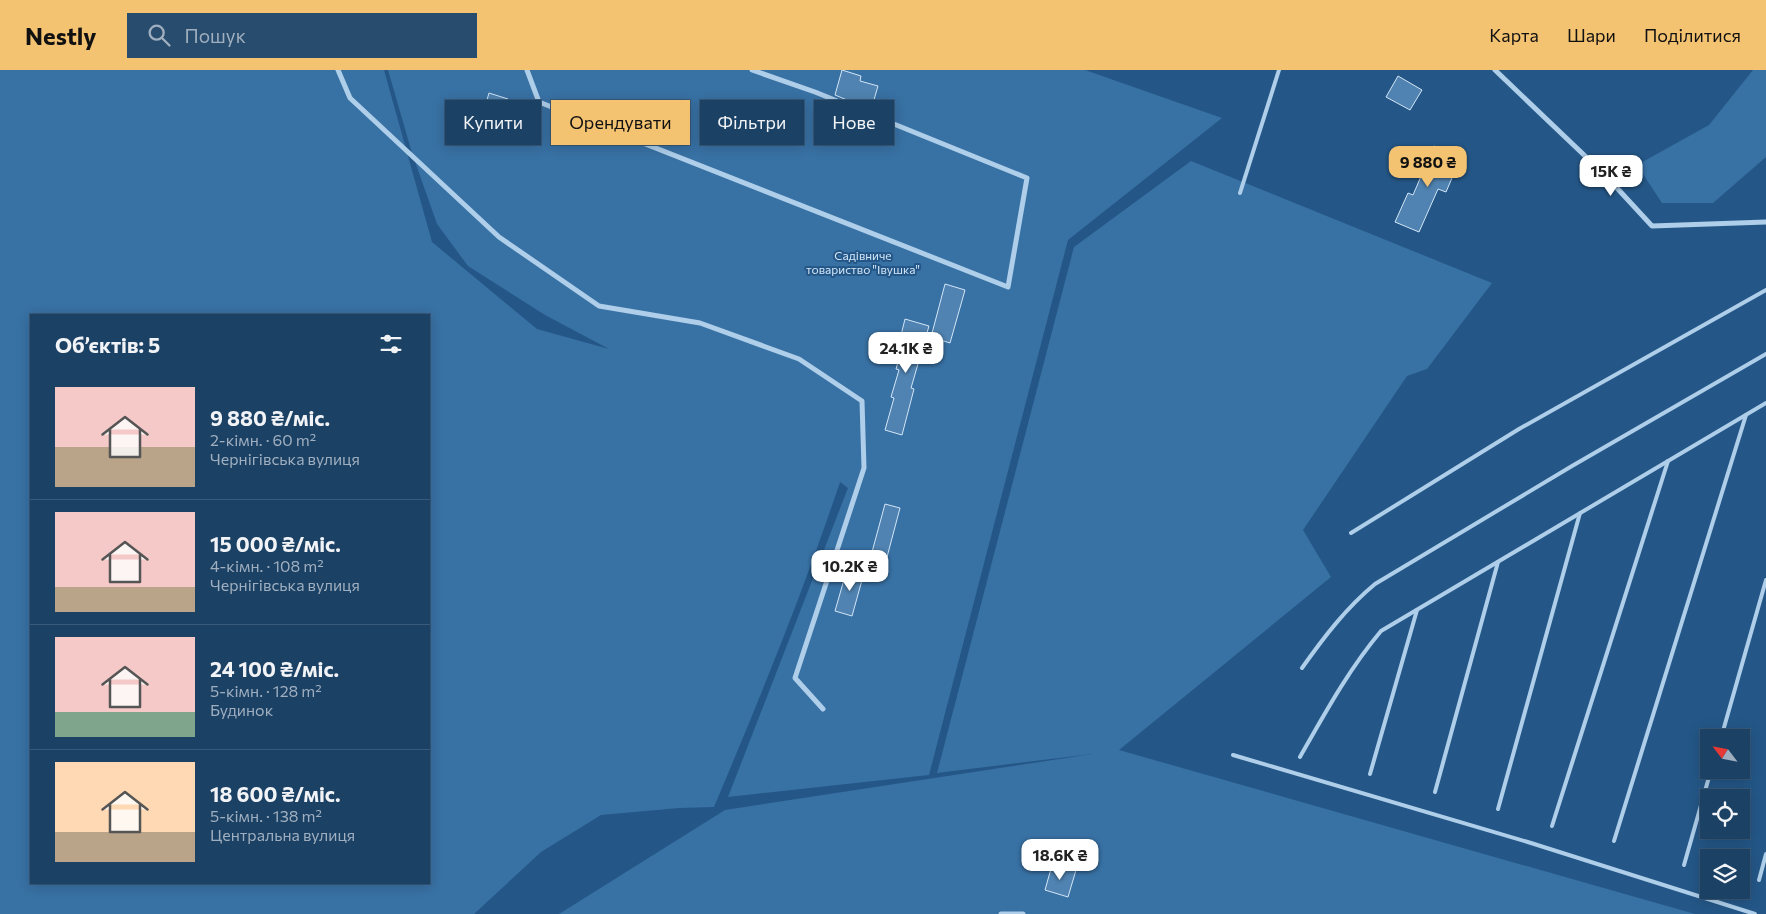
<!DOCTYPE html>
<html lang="uk">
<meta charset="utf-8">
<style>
body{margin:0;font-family:Commissioner,sans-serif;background:#284c6e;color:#f1f3f6;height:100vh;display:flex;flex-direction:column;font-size:19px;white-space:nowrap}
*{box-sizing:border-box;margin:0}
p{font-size:16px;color:#a0afbf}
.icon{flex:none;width:28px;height:28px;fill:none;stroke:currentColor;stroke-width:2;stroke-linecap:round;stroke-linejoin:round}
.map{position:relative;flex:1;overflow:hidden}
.side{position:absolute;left:30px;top:244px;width:400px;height:570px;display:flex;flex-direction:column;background:#1b4165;border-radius:0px;box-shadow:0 2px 12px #0003,0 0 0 1px #395a79}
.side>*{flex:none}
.guide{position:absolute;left:445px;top:30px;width:475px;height:45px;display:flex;gap:10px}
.needle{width:32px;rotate:302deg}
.tools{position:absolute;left:1700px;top:659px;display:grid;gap:10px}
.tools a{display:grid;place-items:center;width:50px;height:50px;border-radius:0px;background:#1b4165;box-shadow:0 2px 12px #0003,0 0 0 1px #395a79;font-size:25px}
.price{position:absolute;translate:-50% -42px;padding:0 11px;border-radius:10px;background:#fff;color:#222;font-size:16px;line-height:32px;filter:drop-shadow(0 1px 2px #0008)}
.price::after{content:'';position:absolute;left:50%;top:30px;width:15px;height:11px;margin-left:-8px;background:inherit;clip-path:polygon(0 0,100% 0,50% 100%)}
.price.on{background:#f4c372;color:#111}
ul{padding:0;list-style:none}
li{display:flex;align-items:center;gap:15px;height:125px;padding:0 25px}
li+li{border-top:1px solid #395a79}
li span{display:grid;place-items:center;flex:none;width:140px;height:100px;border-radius:0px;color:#555}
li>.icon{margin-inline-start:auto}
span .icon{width:60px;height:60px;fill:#fffc;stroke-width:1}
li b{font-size:21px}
h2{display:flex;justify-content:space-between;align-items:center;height:60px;padding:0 25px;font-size:21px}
.chip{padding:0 18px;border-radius:0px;background:#1b4165;box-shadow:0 2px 12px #0003,0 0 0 1px #395a79;font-size:18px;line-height:45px}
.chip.on{background:#f4c372;color:#111}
header{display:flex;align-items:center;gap:30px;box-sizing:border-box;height:70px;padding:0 25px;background:#f4c372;color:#111}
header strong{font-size:24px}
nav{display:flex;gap:28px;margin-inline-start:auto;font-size:18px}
.search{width:350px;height:45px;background:#284c6e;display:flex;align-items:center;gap:12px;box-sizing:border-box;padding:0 18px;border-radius:0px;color:#a0afbf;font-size:19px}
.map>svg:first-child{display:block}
.green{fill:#3871a4;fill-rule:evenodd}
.building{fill:#5083b1;stroke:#d3e6f7}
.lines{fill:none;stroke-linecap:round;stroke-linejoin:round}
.service{stroke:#aecee9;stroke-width:4}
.minor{stroke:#aecee9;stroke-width:5}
.labels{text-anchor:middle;stroke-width:4;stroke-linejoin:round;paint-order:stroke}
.park-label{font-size:12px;fill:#d3e6f7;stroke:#245787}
</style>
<header>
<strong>Nestly</strong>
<div class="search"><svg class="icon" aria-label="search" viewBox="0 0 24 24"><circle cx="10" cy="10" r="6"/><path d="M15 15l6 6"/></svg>Пошук</div>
<nav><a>Карта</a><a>Шари</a><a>Поділитися</a></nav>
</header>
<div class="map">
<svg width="1766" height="844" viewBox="0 0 1766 844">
<rect width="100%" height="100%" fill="#245787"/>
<g class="green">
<path d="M 0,0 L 384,0 L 432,172 L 537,259 L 609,279 L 545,245 L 468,196 L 437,154 L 412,83 L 388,0 L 1085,0 L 1222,48 L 1068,170 L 929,705 L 728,727 L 848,418 L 840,412 C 803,523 759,630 714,737 L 679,738 L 601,745 L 541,782 L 474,844 L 0,844 ZM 31,245 L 429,245 L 429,812 L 31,812 Z"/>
<path d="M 1753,0 L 1766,0 L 1766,87 L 1713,133 L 1662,133 L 1637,95 L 1709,55 Z"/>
<path d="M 1191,91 L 1492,213 L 1427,299 L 1407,306 L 1303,460 L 1331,507 L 1119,680 L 1695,844 L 559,844 L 725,740 L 1092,684 L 937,703 L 1074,177 Z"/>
</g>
<g class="building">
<path d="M 842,0 L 861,6 L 860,11 L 878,16 L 871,40 L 835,25 Z"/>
<path d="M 1398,6 L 1422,20 L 1410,40 L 1386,27 Z"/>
<path d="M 489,23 L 508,29 L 502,49 L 483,44 Z"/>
<path d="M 832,34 L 869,49 L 865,64 L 845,59 L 846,54 L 828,49 Z"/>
<path d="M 1434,76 L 1461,87 L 1446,122 L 1438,119 L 1419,162 L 1395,152 L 1408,123 L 1413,125 Z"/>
<path d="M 945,214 L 965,220 L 950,273 L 931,267 Z"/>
<path d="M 905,249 L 929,256 L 911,318 L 914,319 L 902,365 L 885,360 L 894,328 L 891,327 L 899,300 L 896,299 L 902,278 L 898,277 Z"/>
<path d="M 885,434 L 900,438 L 887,487 L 872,482 Z"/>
<path d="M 847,499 L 864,503 L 852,546 L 835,541 Z"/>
<path d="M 1052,795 L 1076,800 L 1068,827 L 1045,820 Z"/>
</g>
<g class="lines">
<g class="service">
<path d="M 1240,123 L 1279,0"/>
<path d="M 1351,463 L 1519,359 L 1766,220"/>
<path d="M 1302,598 C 1324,567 1346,538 1375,514 L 1572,396 L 1766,284"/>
<path d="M 1721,668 L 1766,510"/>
<path d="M 1233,685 L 1531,773 L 1755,844"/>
<path d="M 1300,687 C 1325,643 1349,599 1381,561 L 1766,333"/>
<path d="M 1370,704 L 1417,540"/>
<path d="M 1435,722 L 1498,492"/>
<path d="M 1498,739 L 1580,443"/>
<path d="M 1552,756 L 1668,391"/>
<path d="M 1614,771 L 1746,345"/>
<path d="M 1684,795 L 1711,700"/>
<path d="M 1759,810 L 1766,784"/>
</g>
<g class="minor">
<path d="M 338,0 L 350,28 L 499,167 L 599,236 L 700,253 L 799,289 L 862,331 L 864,398 L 795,608 L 823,639"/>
<path d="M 527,0 L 539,32 L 1008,217 L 1027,108 L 815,22 L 752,0"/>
<path d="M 1495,0 L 1605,105 L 1652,156 L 1766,152"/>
<path d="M 1001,844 L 1023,844"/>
</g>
</g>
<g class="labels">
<g class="park-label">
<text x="863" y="190">Садівниче<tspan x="863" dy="14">товариство "Івушка"</tspan></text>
</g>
</g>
</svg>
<div class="tools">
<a><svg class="needle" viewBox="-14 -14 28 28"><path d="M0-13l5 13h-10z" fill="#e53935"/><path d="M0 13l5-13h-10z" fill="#a0afbf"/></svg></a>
<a><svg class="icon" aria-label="locate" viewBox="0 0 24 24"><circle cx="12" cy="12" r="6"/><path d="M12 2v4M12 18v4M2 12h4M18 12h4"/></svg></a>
<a><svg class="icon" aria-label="layers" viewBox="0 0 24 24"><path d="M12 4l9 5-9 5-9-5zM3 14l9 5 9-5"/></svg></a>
</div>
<b class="price on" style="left:1428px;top:118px">9 880 ₴</b>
<b class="price" style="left:1611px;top:127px">15K ₴</b>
<b class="price" style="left:906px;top:304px">24.1K ₴</b>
<b class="price" style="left:850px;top:522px">10.2K ₴</b>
<b class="price" style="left:1060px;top:811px">18.6K ₴</b>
<div class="guide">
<a class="chip">Купити</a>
<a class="chip on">Орендувати</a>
<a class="chip">Фільтри</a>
<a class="chip">Нове</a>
</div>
<section class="side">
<h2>Об’єктів: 5<svg class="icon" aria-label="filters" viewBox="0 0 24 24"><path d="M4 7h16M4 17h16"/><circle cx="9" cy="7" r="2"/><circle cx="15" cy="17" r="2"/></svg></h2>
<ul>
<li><span style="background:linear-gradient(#f6c9c9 60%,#b9a48a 0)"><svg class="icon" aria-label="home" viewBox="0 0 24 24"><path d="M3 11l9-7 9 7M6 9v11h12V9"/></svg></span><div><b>9 880 ₴/міс.</b><p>2-кімн. · 60 m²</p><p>Чернігівська вулиця</p></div></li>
<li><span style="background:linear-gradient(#f6c9c9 75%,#b9a48a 0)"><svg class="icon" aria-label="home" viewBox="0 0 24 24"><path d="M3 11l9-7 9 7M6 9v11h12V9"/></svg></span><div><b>15 000 ₴/міс.</b><p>4-кімн. · 108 m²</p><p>Чернігівська вулиця</p></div></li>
<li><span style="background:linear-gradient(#f6c9c9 75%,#7fa58c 0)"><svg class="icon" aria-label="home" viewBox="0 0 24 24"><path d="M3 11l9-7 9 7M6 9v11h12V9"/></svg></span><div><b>24 100 ₴/міс.</b><p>5-кімн. · 128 m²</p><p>Будинок</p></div></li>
<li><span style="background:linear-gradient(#ffd9b3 70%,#b9a48a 0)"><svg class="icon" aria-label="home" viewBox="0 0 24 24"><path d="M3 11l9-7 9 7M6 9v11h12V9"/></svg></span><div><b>18 600 ₴/міс.</b><p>5-кімн. · 138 m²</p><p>Центральна вулиця</p></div></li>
</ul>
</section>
</div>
